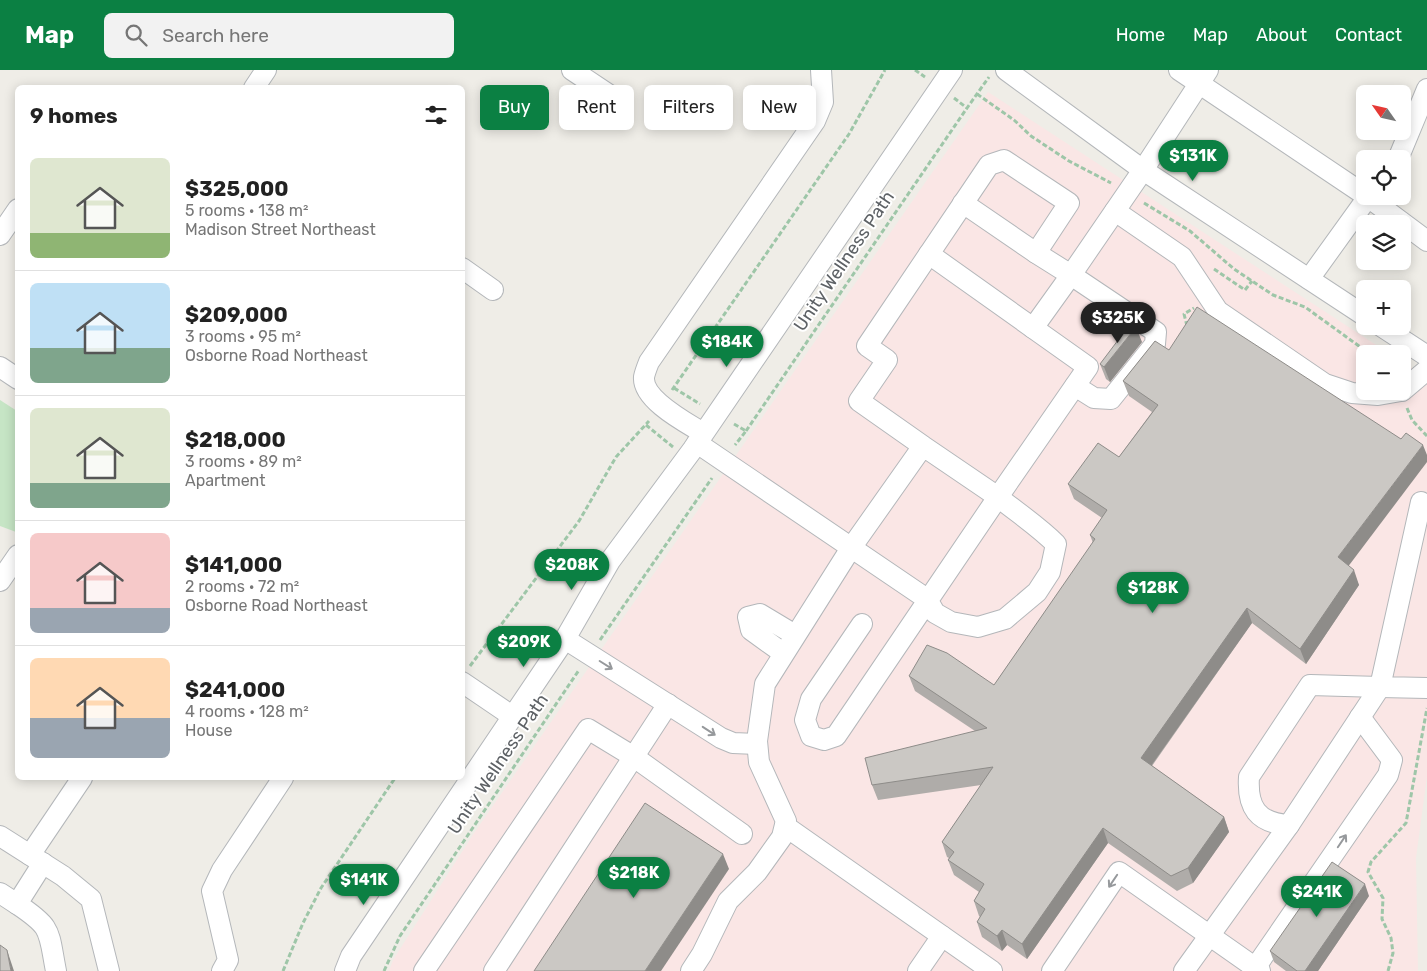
<!DOCTYPE html>
<meta charset="utf-8">
<style>
body{margin:0;font-family:Rubik,sans-serif;background:#f2f2f2;color:#222;height:100vh;display:flex;flex-direction:column;font-size:19px;white-space:nowrap}
*{box-sizing:border-box;margin:0}
p{font-size:16px;color:#767676}
.icon{flex:none;width:28px;height:28px;fill:none;stroke:currentColor;stroke-width:2;stroke-linecap:round;stroke-linejoin:round}
.map{position:relative;flex:1;overflow:hidden}
.details{position:absolute;left:15px;top:15px;width:450px;height:695px;display:flex;flex-direction:column;background:#fff;border-radius:8px;box-shadow:0 2px 12px #0003}
.details>*{flex:none}
.banner{position:absolute;left:480px;top:15px;width:475px;height:45px;display:flex;gap:10px}
.needle{width:32px;rotate:304deg}
.fabs{position:absolute;left:1356px;top:15px;display:grid;gap:10px}
.fabs a{display:grid;place-items:center;width:55px;height:55px;border-radius:8px;background:#fff;box-shadow:0 2px 12px #0003;font-size:25px}
.price{position:absolute;translate:-50% -42px;padding:0 11px;border-radius:18px;background:#0b8043;color:#fff;font-size:16px;line-height:32px;filter:drop-shadow(0 1px 2px #0008)}
.price::after{content:'';position:absolute;left:50%;top:30px;width:15px;height:11px;margin-left:-8px;background:inherit;clip-path:polygon(0 0,100% 0,50% 100%)}
.price.selected{background:#222;color:#fff}
ul{padding:0;list-style:none}
li{display:flex;align-items:center;gap:15px;height:125px;padding:0 15px}
li+li{border-top:1px solid #e0e0e0}
li span{display:grid;place-items:center;flex:none;width:140px;height:100px;border-radius:8px;color:#555}
li>.icon{margin-inline-start:auto}
span .icon{width:60px;height:60px;fill:#fffc;stroke-width:1}
li b{font-size:21px}
h2{display:flex;justify-content:space-between;align-items:center;height:60px;padding:0 15px;font-size:21px}
.chip{padding:0 18px;border-radius:8px;background:#fff;box-shadow:0 2px 12px #0003;font-size:18px;line-height:45px}
.chip.selected{background:#0b8043;color:#fff}
header{display:flex;align-items:center;gap:30px;box-sizing:border-box;height:70px;padding:0 25px;background:#0b8043;color:#fff}
header strong{font-size:24px}
nav{display:flex;gap:28px;margin-inline-start:auto;font-size:18px}
.search{width:350px;height:45px;background:#f2f2f2;display:flex;align-items:center;gap:12px;box-sizing:border-box;padding:0 18px;border-radius:8px;color:#767676;font-size:19px}
.map>svg:first-child{display:block}
.medical{fill:#fae6e5}
.green{fill:#c6e5c5}
.lines{fill:none;stroke-linecap:round;stroke-linejoin:round}
.minor-casing{stroke:#b4b7ba;stroke-width:22}
.path{stroke:#9ec6a8;stroke-width:3;stroke-dasharray:5 2.5;stroke-linecap:butt}
.minor{stroke:#fff;stroke-width:20}
.wall{fill:#afaca9}
.shaded-wall{fill:#8e8c89}
.building{fill:#cbc8c4;stroke:#8e8c89}
.oneway{stroke:#96999c}
.labels{text-anchor:middle;stroke-width:4;stroke-linejoin:round;paint-order:stroke}
.street-label{font-size:18px;fill:#5e6266;stroke:#fff}
</style>
<header>
<strong>Map</strong>
<div class="search"><svg class="icon" aria-label="search" viewBox="0 0 24 24"><circle cx="10" cy="10" r="6"/><path d="M15 15l6 6"/></svg>Search here</div>
<nav><a>Home</a><a>Map</a><a>About</a><a>Contact</a></nav>
</header>
<div class="map">
<svg width="1427" height="901" viewBox="0 0 1427 901">
<rect width="100%" height="100%" fill="#efede7"/>
<path class="medical" d="M 988,22 L 1390,284 L 1365,284 L 1365,321 L 1402,321 L 1403,292 L 1427,308 L 1427,706 L 1416,788 L 1418,901 L 389,901 L 393,890 L 474,763 Z"/>
<path class="green" d="M 0,330 L 17,341 L 18,460 L 16,462 L 0,456 Z"/>
<g class="lines">
<g class="minor-casing">
<g id="minor">
<path d="M 572,0 L 614,28"/>
<path d="M 1006,0 L 1143,100 L 1365,246"/>
<path d="M 1179,0 L 1365,125"/>
<path d="M 254,18 L 266,0"/>
<path d="M 1398,89 L 1427,19"/>
<path d="M 963,133 L 1036,183"/>
<path d="M 1115,141 L 1182,187 L 1218,241 L 1325,314 L 1352,323 L 1378,325 L 1401,321"/>
<path d="M 0,165 L 18,139"/>
<path d="M 929,184 L 1033,258"/>
<path d="M 462,198 L 493,220"/>
<path d="M 1309,209 L 1368,127 L 1427,171"/>
<path d="M 1381,256 L 1427,286"/>
<path d="M 0,297 L 18,309"/>
<path d="M 1075,316 L 1094,328 L 1111,329 L 1155,274 L 1156,262 L 1071,205 L 1143,100 L 1208,0"/>
<path d="M 1402,321 L 1427,300"/>
<path d="M 703,363 C 687,353 642,330 644,307 C 645,302 647,297 649,292 L 815,51 L 823,32 L 821,0"/>
<path d="M 697,373 L 927,529 L 935,543 L 951,552 L 978,557 L 1005,549 L 1037,522 L 1050,502 L 1056,474 C 1038,456 1018,443 998,427 L 836,666 L 824,670 L 811,666 L 805,650 L 811,629 L 862,554"/>
<path d="M 1421,432 L 1380,617 L 1427,618"/>
<path d="M 0,511 L 18,485"/>
<path d="M 565,569 L 721,668 L 733,673 L 757,674"/>
<path d="M 783,583 L 751,560 L 748,547 L 760,544 L 795,565"/>
<path d="M 462,612 L 512,646"/>
<path d="M 1310,615 L 1380,617 L 1289,755 C 1257,753 1247,737 1249,707 Z"/>
<path d="M 785,756 L 992,901"/>
<path d="M 0,766 L 63,806 L 91,829 L 109,901"/>
<path d="M 30,785 L 82,708"/>
<path d="M 43,793 L 17,834 C 53,858 48,860 56,901"/>
<path d="M 0,823 L 17,834"/>
<path d="M 1255,898 L 1388,705 L 1392,690 L 1360,647"/>
<path d="M 222,901 L 228,890 L 212,821 L 222,800 L 283,708"/>
<path d="M 345,901 L 351,886 L 565,569 L 610,491 L 693,379 L 952,0"/>
<path d="M 424,901 L 588,659 L 634,687 L 742,764"/>
<path d="M 494,901 L 668,634"/>
<path d="M 691,901 L 702,884 L 728,831 L 757,802 L 782,767 L 786,751 L 759,692 L 757,671 L 765,614 L 851,478 L 923,376 L 859,331 L 887,290 L 867,276 L 989,95 L 1004,90 L 1069,133 L 1036,183 L 1071,205 L 1033,258 L 1088,297 L 998,427 L 923,376"/>
<path d="M 918,901 L 942,866"/>
<path d="M 1052,901 L 1119,802 L 1260,901"/>
<path d="M 1184,901 L 1289,755"/>
</g>
</g>
<g class="path">
<path d="M 915,0 L 925,7"/>
<path d="M 977,24 L 1014,50 L 1031,66 L 1069,91 L 1111,113"/>
<path d="M 954,28 L 967,38 L 989,7"/>
<path d="M 1144,133 L 1190,161 L 1234,199 L 1273,225 L 1305,237 L 1370,284"/>
<path d="M 1214,199 L 1245,220 L 1252,211"/>
<path d="M 1187,256 L 1184,244 L 1194,238"/>
<path d="M 674,318 L 700,334"/>
<path d="M 672,320 L 849,64 L 885,0"/>
<path d="M 1407,338 L 1412,350 L 1427,366"/>
<path d="M 734,354 L 746,361 L 735,375"/>
<path d="M 646,355 L 673,377"/>
<path d="M 746,361 L 967,38"/>
<path d="M 600,570 L 712,408"/>
<path d="M 470,596 L 579,451 L 616,387 L 649,351"/>
<path d="M 283,901 L 303,853 L 321,818 L 395,708"/>
<path d="M 384,901 L 400,866 L 579,600"/>
<path d="M 1388,901 L 1393,883 L 1391,868 L 1382,849 L 1383,828 L 1368,802 L 1371,792 L 1406,753 L 1427,638"/>
</g>
<use href="#minor" class="minor"/>
</g>
<g class="wall">
<path d="M 1155,271 L 1349,496 L 1359,515 L 1306,594 L 1252,553 L 1152,696 L 1224,747 L 1229,762 L 1193,813 L 1177,821 L 1108,773 L 1027,889 L 1007,875 L 1002,881 L 982,867 L 977,852 L 980,847 L 979,846 L 974,831 L 979,822 L 954,805 L 948,790 L 949,788 L 947,787 L 942,772 L 981,715 L 878,730 L 872,715 L 975,661 L 915,621 L 909,606 L 994,615 L 1093,473 L 1090,465 L 1102,448 L 1074,429 L 1068,414 L 1119,387 L 1152,342 L 1129,326 L 1123,311 Z"/>
<path d="M 1142,272 L 1110,312 L 1106,309 L 1100,294 Z"/>
<path d="M 1369,826 L 1318,901 L 1286,901 L 1274,892 L 1270,881 Z"/>
</g>
<g class="shaded-wall">
<path d="M 1136,257 L 1142,272 L 1110,312 L 1104,297 Z"/>
<path d="M 1423,375 L 1427,385 L 1427,392 L 1344,502 L 1338,487 Z"/>
<path d="M 1354,500 L 1359,515 L 1306,594 L 1300,579 Z"/>
<path d="M 1247,538 L 1252,553 L 1146,703 L 1141,688 Z"/>
<path d="M 1224,747 L 1229,762 L 1193,813 L 1188,798 Z"/>
<path d="M 1103,758 L 1108,773 L 1027,889 L 1022,874 Z"/>
<path d="M 723,784 L 729,799 L 661,901 L 645,901 Z"/>
<path d="M 1365,814 L 1369,826 L 1318,901 L 1305,901 Z"/>
<path d="M 1002,860 L 1007,875 L 1002,881 L 997,866 Z"/>
<path d="M 7,880 L 14,901 L 11,901 Z"/>
</g>
<g class="building">
<path d="M 1197,237 L 1401,369 L 1406,363 L 1423,375 L 1338,487 L 1354,500 L 1300,579 L 1247,538 L 1141,688 L 1224,747 L 1188,798 L 1171,806 L 1103,758 L 1022,874 L 1002,860 L 997,866 L 977,852 L 985,839 L 974,831 L 984,814 L 948,790 L 954,782 L 942,772 L 993,697 L 872,715 L 865,688 L 987,658 L 909,606 L 927,575 L 947,583 L 994,615 L 1095,469 L 1090,465 L 1107,440 L 1068,414 L 1098,373 L 1119,387 L 1158,335 L 1123,311 L 1155,271 L 1169,280 Z"/>
<path d="M 1131,253 L 1136,257 L 1104,297 L 1100,294 Z"/>
<path d="M 645,733 L 723,784 L 645,901 L 534,901 Z"/>
<path d="M 1332,792 L 1365,814 L 1305,901 L 1297,901 L 1270,881 Z"/>
<path d="M 0,875 L 7,880 L 11,901 L 0,901 Z"/>
</g>
<defs><path id="oneway-shaft" d="M-6 0H5M1.5-3L5.5 0L1.5 3" fill="none" stroke-width="1.6" stroke-linecap="round" stroke-linejoin="round" transform="scale(1.25)"/></defs>
<g class="oneway">
<use href="#oneway-shaft" transform="translate(606 595) rotate(32)"/>
<use href="#oneway-shaft" transform="translate(709 661) rotate(33)"/>
<use href="#oneway-shaft" transform="translate(1342 771) rotate(-56)"/>
<use href="#oneway-shaft" transform="translate(1113 811) rotate(124)"/>
</g>
<g class="labels">
<g class="street-label">
<text transform="translate(844 191) rotate(-56)" y="6">Unity Wellness Path</text>
<text transform="translate(498 694) rotate(-56)" y="6">Unity Wellness Path</text>
</g>
</g>
</svg>
<div class="fabs">
<a><svg class="needle" viewBox="-14 -14 28 28"><path d="M0-13l5 13h-10z" fill="#e53935"/><path d="M0 13l5-13h-10z" fill="#767676"/></svg></a>
<a><svg class="icon" aria-label="locate" viewBox="0 0 24 24"><circle cx="12" cy="12" r="6"/><path d="M12 2v4M12 18v4M2 12h4M18 12h4"/></svg></a>
<a><svg class="icon" aria-label="layers" viewBox="0 0 24 24"><path d="M12 4l9 5-9 5-9-5zM3 14l9 5 9-5"/></svg></a>
<a>+</a>
<a>−</a>
</div>
<b class="price" style="left:1193px;top:112px">$131K</b>
<b class="price selected" style="left:1118px;top:274px">$325K</b>
<b class="price" style="left:727px;top:298px">$184K</b>
<b class="price" style="left:572px;top:521px">$208K</b>
<b class="price" style="left:1153px;top:544px">$128K</b>
<b class="price" style="left:524px;top:598px">$209K</b>
<b class="price" style="left:634px;top:829px">$218K</b>
<b class="price" style="left:364px;top:836px">$141K</b>
<b class="price" style="left:1317px;top:848px">$241K</b>
<div class="banner">
<a class="chip selected">Buy</a>
<a class="chip">Rent</a>
<a class="chip">Filters</a>
<a class="chip">New</a>
</div>
<section class="details">
<h2>9 homes<svg class="icon" aria-label="filters" viewBox="0 0 24 24"><path d="M4 7h16M4 17h16"/><circle cx="9" cy="7" r="2"/><circle cx="15" cy="17" r="2"/></svg></h2>
<ul>
<li><span style="background:linear-gradient(#dfe7d0 75%,#8fb573 0)"><svg class="icon" aria-label="home" viewBox="0 0 24 24"><path d="M3 11l9-7 9 7M6 9v11h12V9"/></svg></span><div><b>$325,000</b><p>5 rooms · 138 m²</p><p>Madison Street Northeast</p></div></li>
<li><span style="background:linear-gradient(#bfe0f5 65%,#7fa58c 0)"><svg class="icon" aria-label="home" viewBox="0 0 24 24"><path d="M3 11l9-7 9 7M6 9v11h12V9"/></svg></span><div><b>$209,000</b><p>3 rooms · 95 m²</p><p>Osborne Road Northeast</p></div></li>
<li><span style="background:linear-gradient(#dfe7d0 75%,#7fa58c 0)"><svg class="icon" aria-label="home" viewBox="0 0 24 24"><path d="M3 11l9-7 9 7M6 9v11h12V9"/></svg></span><div><b>$218,000</b><p>3 rooms · 89 m²</p><p>Apartment</p></div></li>
<li><span style="background:linear-gradient(#f6c9c9 75%,#9aa5b1 0)"><svg class="icon" aria-label="home" viewBox="0 0 24 24"><path d="M3 11l9-7 9 7M6 9v11h12V9"/></svg></span><div><b>$141,000</b><p>2 rooms · 72 m²</p><p>Osborne Road Northeast</p></div></li>
<li><span style="background:linear-gradient(#ffd9b3 60%,#9aa5b1 0)"><svg class="icon" aria-label="home" viewBox="0 0 24 24"><path d="M3 11l9-7 9 7M6 9v11h12V9"/></svg></span><div><b>$241,000</b><p>4 rooms · 128 m²</p><p>House</p></div></li>
</ul>
</section>
</div>
